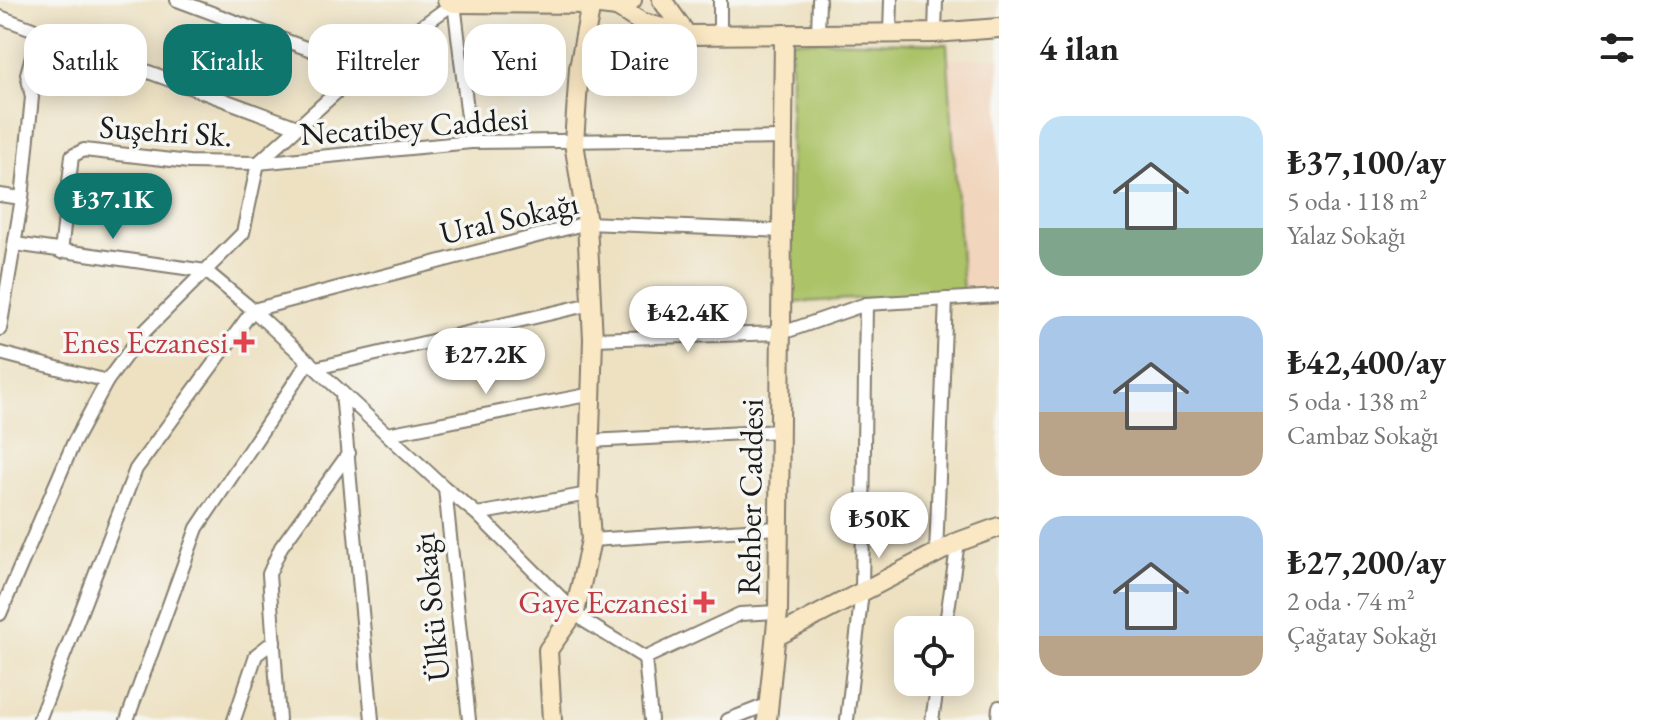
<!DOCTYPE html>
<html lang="tr">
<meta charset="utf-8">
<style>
body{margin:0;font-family:"EB Garamond",serif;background:#f2f2f2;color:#222;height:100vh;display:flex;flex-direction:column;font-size:30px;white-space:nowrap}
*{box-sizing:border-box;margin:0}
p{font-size:26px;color:#767676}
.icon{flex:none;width:44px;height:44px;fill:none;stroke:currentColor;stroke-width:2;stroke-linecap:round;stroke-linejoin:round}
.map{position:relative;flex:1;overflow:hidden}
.details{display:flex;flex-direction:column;background:#fff;width:680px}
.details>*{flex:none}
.hud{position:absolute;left:24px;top:24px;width:760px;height:72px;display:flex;gap:16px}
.buttons{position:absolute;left:894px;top:616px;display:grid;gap:16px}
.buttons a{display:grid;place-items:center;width:80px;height:80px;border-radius:16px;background:#fff;box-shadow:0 4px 20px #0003;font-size:40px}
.price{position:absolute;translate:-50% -68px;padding:0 18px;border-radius:28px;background:#fff;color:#222;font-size:26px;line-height:52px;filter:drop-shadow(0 2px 4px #0008)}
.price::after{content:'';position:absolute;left:50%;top:48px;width:24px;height:18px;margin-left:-12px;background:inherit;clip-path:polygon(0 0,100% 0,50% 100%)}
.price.active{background:#0f766e;color:#fff}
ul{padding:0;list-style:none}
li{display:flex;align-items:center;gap:24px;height:200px;padding:0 40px}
li span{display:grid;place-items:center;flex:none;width:224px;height:160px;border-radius:24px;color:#555}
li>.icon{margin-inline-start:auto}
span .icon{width:96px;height:96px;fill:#fffc;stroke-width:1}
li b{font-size:34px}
h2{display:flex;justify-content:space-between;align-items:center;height:96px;padding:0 40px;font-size:34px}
.tag{padding:0 28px;border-radius:24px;background:#fff;box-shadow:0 4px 20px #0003;font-size:28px;line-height:72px}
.tag.active{background:#0f766e;color:#fff}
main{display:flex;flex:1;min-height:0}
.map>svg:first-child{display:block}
.built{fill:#f1d5bd}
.green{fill:#acc367;stroke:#647042;stroke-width:2}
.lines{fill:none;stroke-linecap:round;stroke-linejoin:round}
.street-casing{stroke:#847e6f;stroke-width:16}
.secondary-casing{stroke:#847e6f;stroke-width:22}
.street{stroke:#fff;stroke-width:12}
.secondary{stroke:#fae7c3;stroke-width:18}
.health-dot{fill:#e0444e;stroke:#f6f6f2;stroke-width:3}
.labels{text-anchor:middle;stroke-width:7;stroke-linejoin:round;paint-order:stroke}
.street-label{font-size:32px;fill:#1c1c1c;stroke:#f6f6f2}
.health-label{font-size:32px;fill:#be3a42;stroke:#f6f6f2;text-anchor:end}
</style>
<main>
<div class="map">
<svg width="999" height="720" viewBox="0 0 999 720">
<rect width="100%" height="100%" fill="#f6f6f2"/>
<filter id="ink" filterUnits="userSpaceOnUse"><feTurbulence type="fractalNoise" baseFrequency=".0125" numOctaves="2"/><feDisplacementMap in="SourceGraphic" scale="16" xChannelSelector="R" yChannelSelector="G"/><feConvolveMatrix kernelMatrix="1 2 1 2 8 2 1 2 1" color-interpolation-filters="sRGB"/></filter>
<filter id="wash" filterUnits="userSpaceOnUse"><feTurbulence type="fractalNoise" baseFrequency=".006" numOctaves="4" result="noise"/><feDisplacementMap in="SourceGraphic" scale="32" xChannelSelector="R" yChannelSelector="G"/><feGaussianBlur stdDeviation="1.8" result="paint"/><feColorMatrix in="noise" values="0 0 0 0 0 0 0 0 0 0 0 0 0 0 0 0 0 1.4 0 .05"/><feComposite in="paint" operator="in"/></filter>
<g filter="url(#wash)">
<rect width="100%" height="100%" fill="#ede1c2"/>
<path class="built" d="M 999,58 L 999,292 L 963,292 L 948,59 Z"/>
<path class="green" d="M 791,40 L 947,44 L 963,292 L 790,303 Z"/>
</g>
<g filter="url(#ink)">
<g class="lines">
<g class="street-casing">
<g id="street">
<path d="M 177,0 L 362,69"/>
<path d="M 0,17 L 297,127"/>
<path d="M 935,33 L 936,0"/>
<path d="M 720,34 L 720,0"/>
<path d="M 890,34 L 891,0"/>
<path d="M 818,35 L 819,0"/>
<path d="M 0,195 L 22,198"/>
<path d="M 15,244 L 206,271"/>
<path d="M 61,252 L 72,156 L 84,150 L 189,162 L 258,163 L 471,142 L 783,138"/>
<path d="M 206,271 L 253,310 L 445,488 L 477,514 L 575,612 L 586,622 L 645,658 L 740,614 L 778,612"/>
<path d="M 0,329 L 22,198 L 32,97 L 27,74 L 39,31"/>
<path d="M 593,339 L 782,333 L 866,304 L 999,296"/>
<path d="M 0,353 L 107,381"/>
<path d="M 316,368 L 591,304"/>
<path d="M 342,393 L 372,720"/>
<path d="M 387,434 L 592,394"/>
<path d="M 590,441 L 781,431"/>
<path d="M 445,488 L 469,720"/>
<path d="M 477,514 L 588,494"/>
<path d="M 591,540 L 778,528"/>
<path d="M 936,554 L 946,299"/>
<path d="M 0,614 L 73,444 L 107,381 L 142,334 L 243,233 L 258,163 L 362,69 L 454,3 L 471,142"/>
<path d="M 945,630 L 958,542"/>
<path d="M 645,658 L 651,720"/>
<path d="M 39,720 L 136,469 L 253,310 L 587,223 L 784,231"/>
<path d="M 127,720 L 197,528 L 309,361"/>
<path d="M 234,720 L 256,655 L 274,641"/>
<path d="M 279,720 L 269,574 L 281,547 L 349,453"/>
<path d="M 728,720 L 769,704"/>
<path d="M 847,720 L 862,592 L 866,304"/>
<path d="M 932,720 L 938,682"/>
<path d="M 998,720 L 999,707"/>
</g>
</g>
<g class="secondary-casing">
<g id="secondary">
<path d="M 447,0 L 454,3 L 591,4 L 617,7 L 632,0"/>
<path d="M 662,0 L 687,35"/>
<path d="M 617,7 L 641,22 L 687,35 L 935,33 L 999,28"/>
<path d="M 777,636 L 958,542 L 999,527"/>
<path d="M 552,720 L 548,650 L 575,612 L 591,540 L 588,494 L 593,339 L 587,223 L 574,143 L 579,68 L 591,4"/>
<path d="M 767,720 L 778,612 L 784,34"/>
</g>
</g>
<use href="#street" class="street"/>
<use href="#secondary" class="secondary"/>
</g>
</g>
<g class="health-dot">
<path d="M240 330h8v8h8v8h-8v8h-8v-8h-8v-8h8z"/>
<path d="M700 590h8v8h8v8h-8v8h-8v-8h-8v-8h8z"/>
</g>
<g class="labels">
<g class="street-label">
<text transform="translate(414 126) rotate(-4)" y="11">Necatibey Caddesi</text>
<text transform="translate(166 131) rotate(4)" y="11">Suşehri Sk.</text>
<text transform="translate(509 218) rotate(-13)" y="11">Ural Sokağı</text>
<text transform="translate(750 497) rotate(-89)" y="11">Rehber Caddesi</text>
<text transform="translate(431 607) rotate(-96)" y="11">Ülkü Sokağı</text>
</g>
<g class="health-label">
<text x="228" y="353">Enes Eczanesi</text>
<text x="688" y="613">Gaye Eczanesi</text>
</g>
</g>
</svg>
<div class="buttons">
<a><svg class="icon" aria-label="locate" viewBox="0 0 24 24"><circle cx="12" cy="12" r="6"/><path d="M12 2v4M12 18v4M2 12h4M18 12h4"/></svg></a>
</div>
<b class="price active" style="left:113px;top:241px">₺37.1K</b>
<b class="price" style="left:688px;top:354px">₺42.4K</b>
<b class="price" style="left:486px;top:396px">₺27.2K</b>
<b class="price" style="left:879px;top:560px">₺50K</b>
<div class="hud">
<a class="tag">Satılık</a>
<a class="tag active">Kiralık</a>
<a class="tag">Filtreler</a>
<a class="tag">Yeni</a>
<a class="tag">Daire</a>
</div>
</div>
<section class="details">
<h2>4 ilan<svg class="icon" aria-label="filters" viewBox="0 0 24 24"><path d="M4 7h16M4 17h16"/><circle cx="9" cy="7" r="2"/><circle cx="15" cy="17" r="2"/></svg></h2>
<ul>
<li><span style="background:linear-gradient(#bfe0f5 70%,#7fa58c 0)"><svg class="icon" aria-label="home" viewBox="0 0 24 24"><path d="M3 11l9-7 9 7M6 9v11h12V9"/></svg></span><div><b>₺37,100/ay</b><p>5 oda · 118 m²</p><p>Yalaz Sokağı</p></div></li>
<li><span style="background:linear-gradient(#a9c7e8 60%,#b9a48a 0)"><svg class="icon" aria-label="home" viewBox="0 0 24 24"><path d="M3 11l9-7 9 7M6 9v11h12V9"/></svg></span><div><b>₺42,400/ay</b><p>5 oda · 138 m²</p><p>Cambaz Sokağı</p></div></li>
<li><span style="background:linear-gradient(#a9c7e8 75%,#b9a48a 0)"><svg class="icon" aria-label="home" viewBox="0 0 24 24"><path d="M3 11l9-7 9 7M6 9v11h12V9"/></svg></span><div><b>₺27,200/ay</b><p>2 oda · 74 m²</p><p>Çağatay Sokağı</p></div></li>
</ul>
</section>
</main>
